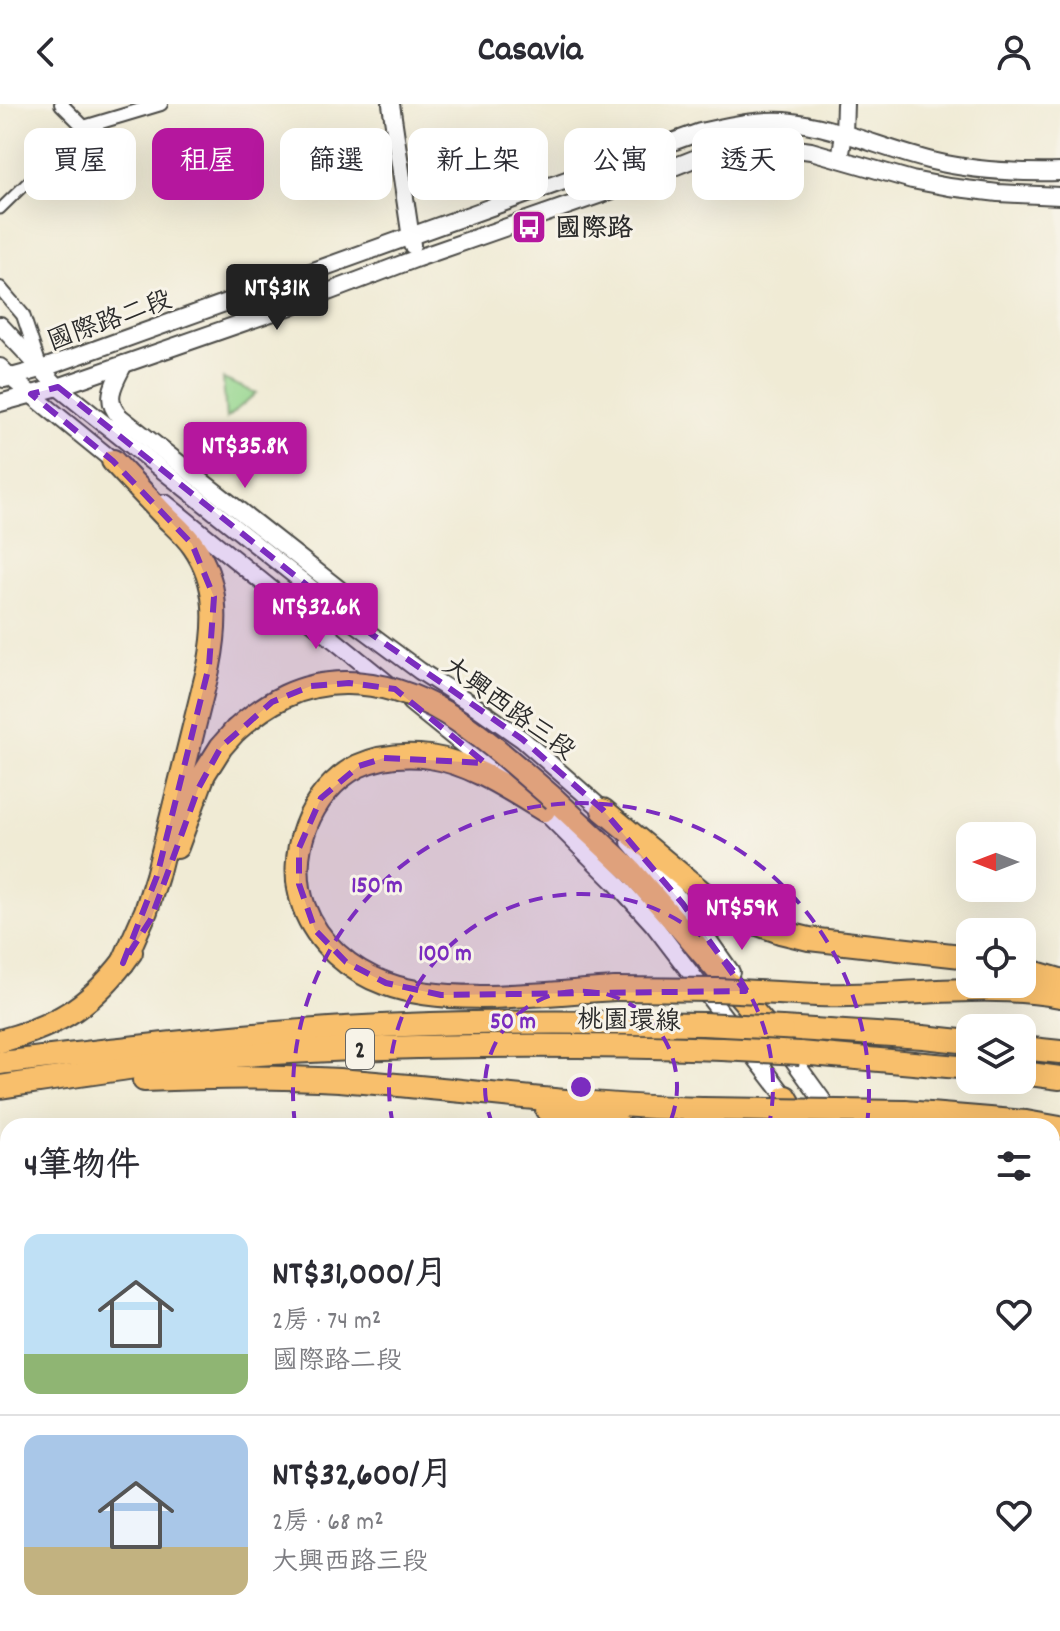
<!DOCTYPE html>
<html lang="zh-TW">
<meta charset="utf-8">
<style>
body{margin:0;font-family:Dekko,"LXGW WenKai TC",sans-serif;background:#f7f7f7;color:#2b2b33;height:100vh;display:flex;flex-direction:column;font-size:30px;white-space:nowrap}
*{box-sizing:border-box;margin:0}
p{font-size:26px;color:#7c7c81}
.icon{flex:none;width:44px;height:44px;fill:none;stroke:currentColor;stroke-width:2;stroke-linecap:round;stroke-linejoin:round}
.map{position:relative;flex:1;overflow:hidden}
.details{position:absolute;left:0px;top:1014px;width:1060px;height:514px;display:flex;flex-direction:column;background:#fff;border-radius:24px 24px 0 0;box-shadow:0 8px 32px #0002}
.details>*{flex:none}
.hud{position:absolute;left:24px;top:24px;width:1012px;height:72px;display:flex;gap:16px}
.needle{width:52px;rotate:270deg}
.controls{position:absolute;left:956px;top:718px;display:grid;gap:16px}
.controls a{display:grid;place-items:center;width:80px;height:80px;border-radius:16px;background:#fff;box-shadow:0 8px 32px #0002;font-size:40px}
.price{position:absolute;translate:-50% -68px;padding:0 18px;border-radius:8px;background:#b5179e;color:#fff;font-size:26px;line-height:52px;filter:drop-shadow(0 2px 4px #0008)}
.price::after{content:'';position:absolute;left:50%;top:48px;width:24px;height:18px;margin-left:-12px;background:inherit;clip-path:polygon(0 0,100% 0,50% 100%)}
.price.on{background:#222;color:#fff}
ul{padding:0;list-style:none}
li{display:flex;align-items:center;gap:24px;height:200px;padding:0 24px}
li+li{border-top:2px solid #e1e1e2}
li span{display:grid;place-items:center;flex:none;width:224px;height:160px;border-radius:16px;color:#555}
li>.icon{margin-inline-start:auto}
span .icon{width:96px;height:96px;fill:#fffc;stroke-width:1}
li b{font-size:34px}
h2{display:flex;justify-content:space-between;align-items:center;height:96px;padding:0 24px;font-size:34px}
.pill{padding:0 28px;border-radius:16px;background:#fff;box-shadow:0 8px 32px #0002;font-size:28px;line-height:72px}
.pill.on{background:#b5179e;color:#fff}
header{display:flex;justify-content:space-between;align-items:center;height:104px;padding:0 24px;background:#fff;font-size:36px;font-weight:800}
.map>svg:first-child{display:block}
.green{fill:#94d68d;stroke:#60805c;stroke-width:2}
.forest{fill:#77b778;stroke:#517152;stroke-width:2}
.water{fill:#5abcd9;stroke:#427482;stroke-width:2}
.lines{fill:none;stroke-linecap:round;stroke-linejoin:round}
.pedestrian-casing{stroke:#494844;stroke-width:13}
.minor-casing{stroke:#494844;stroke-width:16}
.tertiary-casing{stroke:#494844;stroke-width:20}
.motorway-casing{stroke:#494844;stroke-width:26}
.pedestrian{stroke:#fff;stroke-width:9}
.minor{stroke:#fff;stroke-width:12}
.tertiary{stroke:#fff;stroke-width:16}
.motorway{stroke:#f8bf6c;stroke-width:22}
.motorway-bridge-casing{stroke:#494844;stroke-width:26;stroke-linecap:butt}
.motorway-bridge{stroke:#f8bf6c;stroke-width:22}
.marked{fill:#7b2cbf;fill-opacity:0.2;stroke:#7b2cbf;stroke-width:6;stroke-dasharray:16 10;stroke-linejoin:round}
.ring{fill:none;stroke:#7b2cbf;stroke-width:4;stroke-dasharray:14 10}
.labels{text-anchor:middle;stroke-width:6;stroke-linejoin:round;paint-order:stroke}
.shield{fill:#f7f3e8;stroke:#686764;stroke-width:2}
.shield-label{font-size:24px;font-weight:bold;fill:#2b2b2b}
.poi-label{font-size:26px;font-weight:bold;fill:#2b2b2b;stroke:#f7f3e8;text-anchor:start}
.street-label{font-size:26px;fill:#2b2b2b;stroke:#f7f3e8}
.centre{fill:#7b2cbf;stroke:#f7f3e8;stroke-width:4}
.ring-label{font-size:24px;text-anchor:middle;font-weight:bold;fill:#7b2cbf;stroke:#f7f3e8;stroke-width:6;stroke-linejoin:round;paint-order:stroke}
</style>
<header><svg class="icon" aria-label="back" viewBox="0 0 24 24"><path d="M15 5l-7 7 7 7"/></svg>Casavia<svg class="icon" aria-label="person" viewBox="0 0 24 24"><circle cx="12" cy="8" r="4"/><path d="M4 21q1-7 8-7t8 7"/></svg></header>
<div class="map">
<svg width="1060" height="1527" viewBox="0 0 1060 1527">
<rect width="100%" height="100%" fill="#f7f3e8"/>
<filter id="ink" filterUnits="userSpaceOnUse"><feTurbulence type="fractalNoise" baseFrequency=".0125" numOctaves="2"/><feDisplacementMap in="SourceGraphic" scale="16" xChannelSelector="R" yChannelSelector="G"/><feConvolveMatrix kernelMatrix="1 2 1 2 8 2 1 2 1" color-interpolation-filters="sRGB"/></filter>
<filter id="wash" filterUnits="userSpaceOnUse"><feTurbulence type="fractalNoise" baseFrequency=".006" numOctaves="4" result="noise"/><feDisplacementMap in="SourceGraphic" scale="32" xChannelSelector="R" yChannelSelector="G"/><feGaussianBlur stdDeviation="1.8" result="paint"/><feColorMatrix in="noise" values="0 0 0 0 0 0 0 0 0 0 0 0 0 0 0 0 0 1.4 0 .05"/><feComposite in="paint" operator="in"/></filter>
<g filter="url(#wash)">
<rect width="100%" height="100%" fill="#f0ebd5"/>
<path class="green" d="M 223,275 L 256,289 L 226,315 Z"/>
<path class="forest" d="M 307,1520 L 728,1520 L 718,1527 L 312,1527 Z"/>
<path class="water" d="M 0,1239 L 8,1245 L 8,1315 L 0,1307 Z"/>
</g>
<g filter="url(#ink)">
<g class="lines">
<g class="pedestrian-casing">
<path id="pedestrian" d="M 0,105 L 84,23"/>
</g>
<g class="minor-casing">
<g id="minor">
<path d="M 61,0 L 84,23 L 161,0"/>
<path d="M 0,184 L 23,211 L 40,262"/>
</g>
</g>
<g class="tertiary-casing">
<g id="tertiary">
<path d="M 391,0 L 412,141"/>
<path d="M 840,55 L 844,30 L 845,0"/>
<path d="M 0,221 L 58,283 L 347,513 L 420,567 L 475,602 L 522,635 L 603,706 L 610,714"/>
<path d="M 124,260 C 115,278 103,295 119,312 L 339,485 L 347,512"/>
<path d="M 0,263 L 10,273 L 122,364"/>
<path d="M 4,275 L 41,265 L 700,28 C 728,22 756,15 785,17 C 836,22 883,45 932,57 C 974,67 1017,69 1060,68"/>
<path d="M 0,299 L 58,283 L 291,202 L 415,155 L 633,79 L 704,51 L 732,45 L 767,41 L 811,47 L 912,76 L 949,83 L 998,89 L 1060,92"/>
<path d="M 165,399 L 392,583"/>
<path d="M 410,598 L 504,674"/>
<path d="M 538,701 L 617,780 L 653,820 L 791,1000"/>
<path d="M 630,738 L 683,800 L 731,868"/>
<path d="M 784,943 L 841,1022"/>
<path d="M 1052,1316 L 1060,1326"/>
<path d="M 1052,1357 L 1060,1368"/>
</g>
</g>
<g class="motorway-casing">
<g id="motorway">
<path d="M 113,357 C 130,375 147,393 164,411 C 174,421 186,431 194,443 C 219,479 217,521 209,562 L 157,772 L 146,807 L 123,859"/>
<path d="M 554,695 L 630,766 L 781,939"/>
<path d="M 544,706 C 509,685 471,659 430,653 C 406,650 380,652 358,662 C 309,687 285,752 304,803 C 317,839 350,867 386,880 C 448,903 548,889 615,885"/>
<path d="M 603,706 L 710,795 L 755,819 L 780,828 L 809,835 L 970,853"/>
<path d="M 177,743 L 204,670 L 221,643 L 235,627"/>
<path d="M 1022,865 L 1060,876"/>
<path d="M 817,891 C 898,894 980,877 1060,892"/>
<path d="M 782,924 L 923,933 L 970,938"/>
<path d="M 0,937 C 61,921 94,899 131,848"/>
<path d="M 1022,944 L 1060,948"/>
<path d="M 800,949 L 970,964"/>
<path d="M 0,959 C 134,943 270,926 405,921 C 504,917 604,918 703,920"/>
<path d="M 1022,969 L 1060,974"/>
<path d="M 144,976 C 209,973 274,972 339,976 C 460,985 580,1002 702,1005"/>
<path d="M 0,983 C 86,970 172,956 259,950 C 413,940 567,940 722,945"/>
<path d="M 786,993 L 803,1022"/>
<path d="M 547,1006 L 620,1022"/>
<path d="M 905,1008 L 1026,1018 L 1060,1024"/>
<path d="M 1052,1228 L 1060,1228"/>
<path d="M 1052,1419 L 1060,1419"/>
<path d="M 1052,1457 L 1060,1461"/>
</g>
</g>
<use href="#pedestrian" class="pedestrian"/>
<use href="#minor" class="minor"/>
<use href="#tertiary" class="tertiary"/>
<use href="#motorway" class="motorway"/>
<g class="motorway-bridge-casing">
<g id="motorway-bridge">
<path d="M 235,627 C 267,598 301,579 345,579 C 430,578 493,643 554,695"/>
<path d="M 615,885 L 717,886 L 817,891"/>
<path d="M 703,920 L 782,924"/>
<path d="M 722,945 L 800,949"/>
<path d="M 702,1005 L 905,1008"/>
</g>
</g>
<use href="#motorway-bridge" class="motorway-bridge"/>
</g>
</g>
<path class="marked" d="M 58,283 L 347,513 L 522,635 L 603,706 L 683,800 L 745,887 L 441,891 L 386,879 L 346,858 L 315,826 L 299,780 L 299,744 L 321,694 L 359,662 L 384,654 L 485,659 L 395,585 L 349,579 L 311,582 L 272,598 L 221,643 L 198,685 L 151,815 L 123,859 L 157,772 L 209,562 L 214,493 L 192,440 L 113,357 L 31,290 Z"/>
<g class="ring">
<path d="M493 1021A96 96 0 1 1 669 1021"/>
<path d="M393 1021A192 192 0 1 1 769 1021"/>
<path d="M295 1021A288 288 0 1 1 867 1021"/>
</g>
<defs>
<g id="bus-square" transform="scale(1.8)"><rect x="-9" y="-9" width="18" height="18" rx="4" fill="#b5179e" stroke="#f7f3e8"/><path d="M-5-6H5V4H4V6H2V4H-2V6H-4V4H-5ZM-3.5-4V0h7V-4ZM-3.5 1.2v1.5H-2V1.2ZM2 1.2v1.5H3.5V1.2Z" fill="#fff"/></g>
</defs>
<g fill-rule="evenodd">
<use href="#bus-square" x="529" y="123"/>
</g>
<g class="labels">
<rect class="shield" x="346" y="925" width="28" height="40" rx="6"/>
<g class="shield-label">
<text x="360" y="953">2</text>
</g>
<g class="poi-label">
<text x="555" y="132">國際路</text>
</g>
<g class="street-label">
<text transform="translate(109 215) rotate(-20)" y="9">國際路二段</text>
<text transform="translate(510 603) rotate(36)" y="9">大興西路三段</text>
<text transform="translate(629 915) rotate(1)" y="9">桃園環線</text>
</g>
</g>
<circle cx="581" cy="983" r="12" class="centre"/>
<g class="ring-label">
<text x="377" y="788">150 m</text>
<text x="445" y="856">100 m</text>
<text x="513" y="924">50 m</text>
</g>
</svg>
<div class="controls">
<a><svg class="needle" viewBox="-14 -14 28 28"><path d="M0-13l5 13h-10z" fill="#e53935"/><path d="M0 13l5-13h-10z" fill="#7c7c81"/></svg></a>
<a><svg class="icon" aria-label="locate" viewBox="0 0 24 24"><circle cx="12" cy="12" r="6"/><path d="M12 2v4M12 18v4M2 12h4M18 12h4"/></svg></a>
<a><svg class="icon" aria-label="layers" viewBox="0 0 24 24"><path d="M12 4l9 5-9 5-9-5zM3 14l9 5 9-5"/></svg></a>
</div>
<b class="price on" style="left:277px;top:228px">NT$31K</b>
<b class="price" style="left:245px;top:386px">NT$35.8K</b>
<b class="price" style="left:316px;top:547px">NT$32.6K</b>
<b class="price" style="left:742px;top:848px">NT$59K</b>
<div class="hud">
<a class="pill">買屋</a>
<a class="pill on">租屋</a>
<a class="pill">篩選</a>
<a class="pill">新上架</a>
<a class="pill">公寓</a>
<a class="pill">透天</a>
</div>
<section class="details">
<h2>4筆物件<svg class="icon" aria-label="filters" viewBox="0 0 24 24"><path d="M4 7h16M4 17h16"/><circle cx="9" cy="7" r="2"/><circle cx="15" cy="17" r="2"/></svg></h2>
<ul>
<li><span style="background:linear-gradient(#bfe0f5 75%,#8fb573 0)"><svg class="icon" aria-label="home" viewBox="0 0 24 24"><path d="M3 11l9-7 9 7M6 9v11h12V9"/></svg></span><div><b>NT$31,000/月</b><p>2房 · 74 m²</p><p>國際路二段</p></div><svg class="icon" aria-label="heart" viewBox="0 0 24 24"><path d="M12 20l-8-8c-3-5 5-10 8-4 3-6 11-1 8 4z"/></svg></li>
<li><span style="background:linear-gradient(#a9c7e8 70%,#c2b280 0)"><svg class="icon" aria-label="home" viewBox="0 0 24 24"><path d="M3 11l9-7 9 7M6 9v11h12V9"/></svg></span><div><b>NT$32,600/月</b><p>2房 · 68 m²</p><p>大興西路三段</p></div><svg class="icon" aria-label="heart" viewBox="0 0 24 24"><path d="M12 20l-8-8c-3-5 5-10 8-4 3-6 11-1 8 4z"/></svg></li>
</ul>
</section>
</div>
